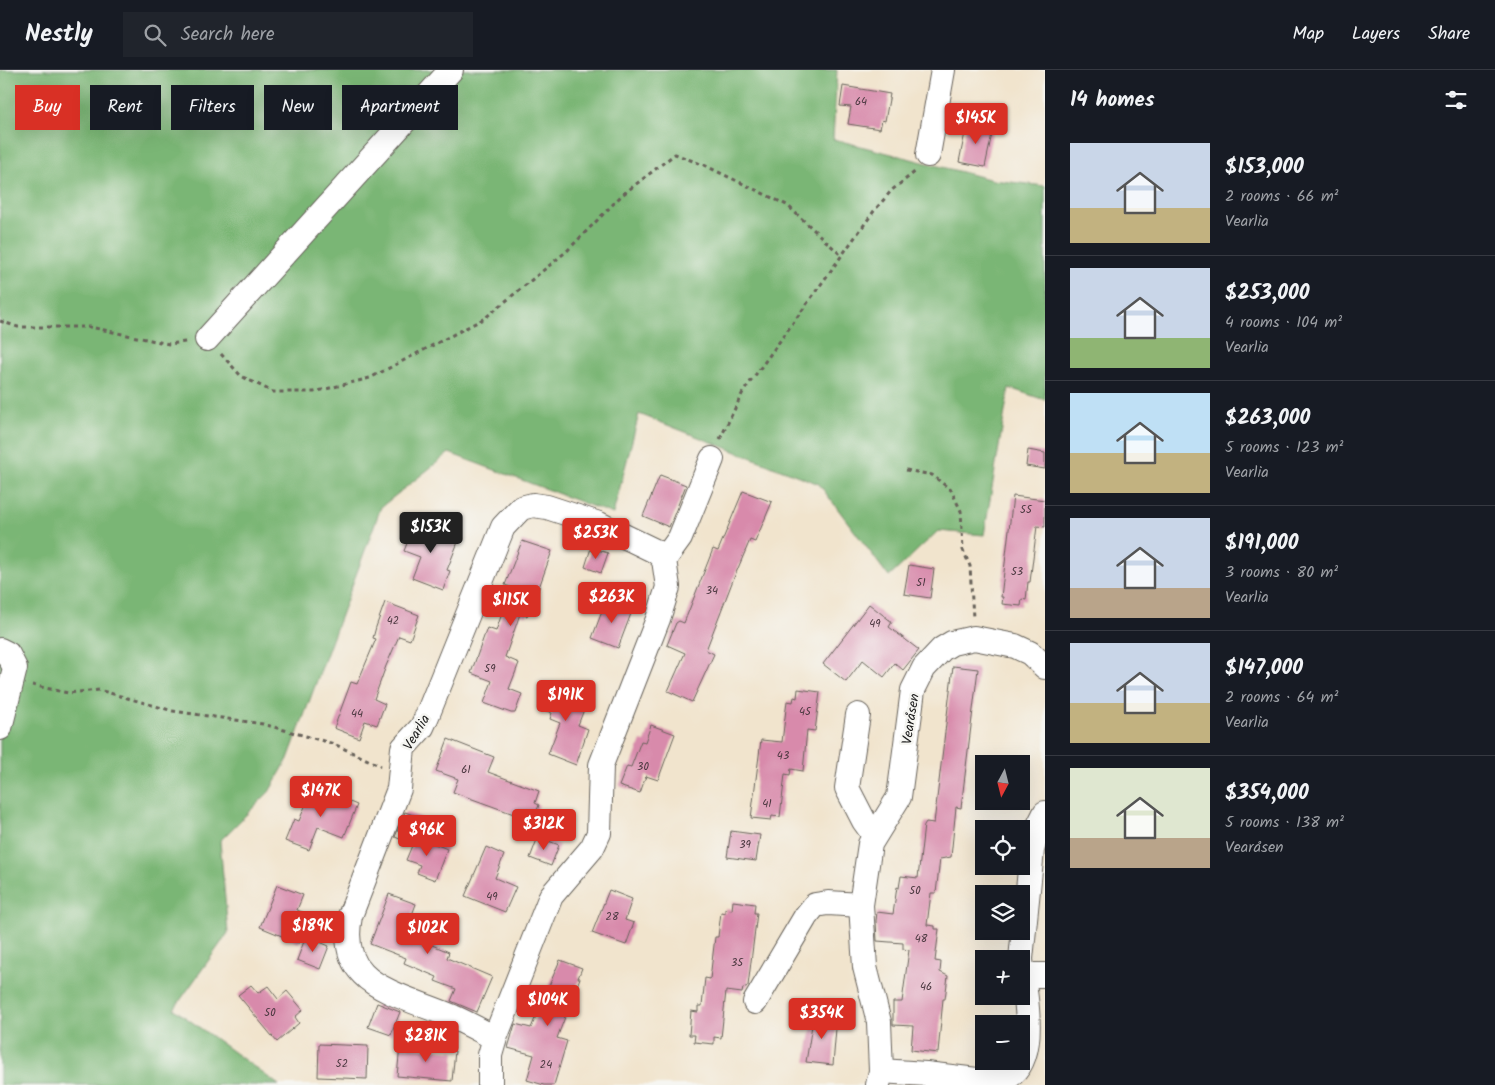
<!DOCTYPE html>
<meta charset="utf-8">
<style>
body{margin:0;font-family:Kalam,sans-serif;background:#20242c;color:#f1f3f6;height:100vh;display:flex;flex-direction:column;font-size:19px;white-space:nowrap}
*{box-sizing:border-box;margin:0}
p{font-size:16px;color:#9ea1a6}
.icon{flex:none;width:28px;height:28px;fill:none;stroke:currentColor;stroke-width:2;stroke-linecap:round;stroke-linejoin:round}
.map{position:relative;flex:1;overflow:hidden}
.sheet{display:flex;flex-direction:column;background:#171b24;width:450px}
.sheet>*{flex:none}
.hud{position:absolute;left:15px;top:15px;width:475px;height:45px;display:flex;gap:10px}
.needle{width:32px;rotate:187deg}
.controls{position:absolute;left:975px;top:685px;display:grid;gap:10px}
.controls a{display:grid;place-items:center;width:55px;height:55px;border-radius:0px;background:#171b24;box-shadow:0 5px 20px #0002;font-size:25px}
.price{position:absolute;translate:-50% -42px;padding:0 11px;border-radius:5px;background:#d93025;color:#fff;font-size:16px;line-height:32px;filter:drop-shadow(0 1px 2px #0008)}
.price::after{content:'';position:absolute;left:50%;top:30px;width:15px;height:11px;margin-left:-8px;background:inherit;clip-path:polygon(0 0,100% 0,50% 100%)}
.price.current{background:#222;color:#fff}
ul{padding:0;list-style:none}
li{display:flex;align-items:center;gap:15px;height:125px;padding:0 25px}
li+li{border-top:1px solid #363941}
li span{display:grid;place-items:center;flex:none;width:140px;height:100px;border-radius:0px;color:#555}
li>.icon{margin-inline-start:auto}
span .icon{width:60px;height:60px;fill:#fffc;stroke-width:1}
li b{font-size:21px}
h2{display:flex;justify-content:space-between;align-items:center;height:60px;padding:0 25px;font-size:21px}
.chip{padding:0 18px;border-radius:0px;background:#171b24;box-shadow:0 5px 20px #0002;font-size:18px;line-height:45px}
.chip.current{background:#d93025;color:#fff}
header{display:flex;align-items:center;gap:30px;box-sizing:border-box;height:70px;padding:0 25px;background:#171b24;border-bottom:1px solid #363941}
header strong{font-size:24px}
nav{display:flex;gap:28px;margin-inline-start:auto;font-size:18px}
.search{width:350px;height:45px;background:#20242c;display:flex;align-items:center;gap:12px;box-sizing:border-box;padding:0 18px;border-radius:0px;color:#9ea1a6;font-size:19px}
main{display:flex;flex:1;min-height:0}
.map>svg:first-child{display:block}
.forest{fill:#7ab674;stroke:#4b6948}
.building{fill:#d88aab}
.lines{fill:none;stroke-linecap:round;stroke-linejoin:round}
.minor-casing{stroke:#67625a;stroke-width:26}
.path{stroke:#67625a;stroke-width:3;stroke-dasharray:4 4;stroke-linecap:butt}
.minor{stroke:#fff;stroke-width:24}
.labels{text-anchor:middle;stroke-width:5;stroke-linejoin:round;paint-order:stroke}
.number-label{font-size:11px;fill:#4b3840}
.street-label{font-size:14px;fill:#1c1c1c;stroke:#f6f6f2}
</style>
<header>
<strong>Nestly</strong>
<div class="search"><svg class="icon" aria-label="search" viewBox="0 0 24 24"><circle cx="10" cy="10" r="6"/><path d="M15 15l6 6"/></svg>Search here</div>
<nav><a>Map</a><a>Layers</a><a>Share</a></nav>
</header>
<main>
<div class="map">
<svg width="1045" height="1015" viewBox="0 0 1045 1015">
<rect width="100%" height="100%" fill="#f6f6f2"/>
<filter id="ink" filterUnits="userSpaceOnUse"><feTurbulence type="fractalNoise" baseFrequency=".02" numOctaves="2"/><feDisplacementMap in="SourceGraphic" scale="10" xChannelSelector="R" yChannelSelector="G"/><feConvolveMatrix kernelMatrix="1 2 1 2 8 2 1 2 1" color-interpolation-filters="sRGB"/></filter>
<filter id="wash" filterUnits="userSpaceOnUse"><feTurbulence type="fractalNoise" baseFrequency=".0096" numOctaves="4" result="noise"/><feDisplacementMap in="SourceGraphic" scale="20" xChannelSelector="R" yChannelSelector="G"/><feGaussianBlur stdDeviation="1.12" result="paint"/><feColorMatrix in="noise" values="0 0 0 0 0 0 0 0 0 0 0 0 0 0 0 0 0 1.4 0 .05"/><feComposite in="paint" operator="in"/></filter>
<g filter="url(#wash)">
<rect width="100%" height="100%" fill="#f1e4cd"/>
<path class="forest" d="M 0,0 L 837,0 L 833,69 L 993,110 L 1045,116 L 1045,330 L 1009,318 L 984,465 L 938,461 L 889,507 L 819,414 L 639,344 L 613,444 L 449,383 L 381,437 L 288,689 L 269,722 L 220,771 L 228,863 L 174,939 L 279,1015 L 0,1015 Z"/>
<g id="blocks">
<g class="building">
<path d="M 843,16 L 890,24 L 885,51 L 882,50 L 880,59 L 848,54 L 851,37 L 840,36 Z"/>
<path d="M 967,53 L 993,59 L 985,97 L 959,92 Z"/>
<path d="M 1028,380 L 1045,383 L 1045,399 L 1026,396 Z"/>
<path d="M 660,405 L 686,415 L 669,457 L 643,446 Z"/>
<path d="M 743,421 L 772,432 L 755,472 L 750,470 L 733,510 L 706,580 L 714,584 L 692,632 L 668,621 L 685,583 L 667,575 L 676,553 L 679,551 L 684,553 L 713,479 L 718,481 Z"/>
<path d="M 1013,426 L 1045,430 L 1045,457 L 1037,456 L 1030,512 L 1028,512 L 1026,530 L 1022,529 L 1021,536 L 1002,534 L 1003,527 L 1001,527 Z"/>
<path d="M 422,448 L 441,455 L 437,464 L 458,472 L 447,500 L 450,501 L 443,520 L 412,508 L 420,487 L 404,481 L 414,455 L 419,457 Z"/>
<path d="M 522,471 L 552,481 L 536,526 L 535,526 L 527,546 L 520,544 L 505,587 L 519,593 L 509,619 L 522,624 L 515,643 L 511,643 L 484,633 L 492,611 L 471,603 L 487,558 L 496,561 L 511,517 L 505,515 Z"/>
<path d="M 591,478 L 608,483 L 601,503 L 585,497 Z"/>
<path d="M 909,495 L 934,499 L 930,528 L 904,524 Z"/>
<path d="M 606,531 L 632,541 L 618,578 L 592,568 Z"/>
<path d="M 385,532 L 419,545 L 410,570 L 399,566 L 386,596 L 374,629 L 385,634 L 377,655 L 365,651 L 359,668 L 334,658 L 351,612 L 357,614 L 376,569 L 373,568 L 376,557 Z"/>
<path d="M 869,534 L 892,552 L 889,557 L 919,580 L 903,600 L 895,593 L 884,607 L 863,590 L 846,612 L 823,594 Z"/>
<path d="M 953,596 L 978,599 L 961,738 L 956,737 L 951,787 L 940,789 L 936,823 L 931,823 L 927,855 L 935,856 L 935,859 L 939,859 L 935,891 L 941,892 L 940,902 L 948,906 L 945,929 L 943,929 L 938,983 L 911,980 L 913,956 L 893,955 L 893,932 L 902,932 L 909,880 L 903,879 L 903,873 L 877,871 L 876,851 L 877,842 L 893,844 L 897,817 L 899,818 L 901,806 L 918,808 L 924,755 L 926,752 L 934,753 Z"/>
<path d="M 548,614 L 588,629 L 578,655 L 588,659 L 576,695 L 548,684 L 560,653 L 550,649 L 552,643 L 538,638 Z"/>
<path d="M 798,619 L 820,622 L 815,661 L 807,660 L 803,701 L 791,699 L 790,705 L 785,704 L 780,747 L 772,746 L 771,750 L 751,748 L 761,670 L 782,672 L 787,631 L 793,632 L 794,627 L 797,628 Z"/>
<path d="M 651,655 L 675,664 L 658,710 L 646,706 L 640,723 L 619,716 L 627,696 L 631,697 L 641,671 L 645,672 Z"/>
<path d="M 448,669 L 494,687 L 488,702 L 539,721 L 535,733 L 539,735 L 533,751 L 453,722 L 458,709 L 436,701 Z"/>
<path d="M 313,717 L 357,735 L 344,767 L 318,757 L 309,780 L 285,771 L 294,749 L 299,751 Z"/>
<path d="M 405,742 L 422,748 L 412,774 L 395,767 Z"/>
<path d="M 731,761 L 760,765 L 756,791 L 727,787 Z"/>
<path d="M 416,766 L 447,779 L 435,810 L 417,803 L 420,795 L 406,790 Z"/>
<path d="M 538,767 L 559,775 L 551,796 L 530,788 Z"/>
<path d="M 486,777 L 504,785 L 495,808 L 516,817 L 505,842 L 465,826 Z"/>
<path d="M 277,815 L 303,825 L 297,840 L 310,845 L 299,873 L 260,857 Z"/>
<path d="M 609,820 L 632,829 L 625,850 L 634,853 L 626,875 L 592,863 Z"/>
<path d="M 389,824 L 416,834 L 405,864 L 449,882 L 447,888 L 492,907 L 477,942 L 451,931 L 456,919 L 435,911 L 437,907 L 404,893 L 406,888 L 370,874 Z"/>
<path d="M 733,831 L 755,834 L 754,843 L 757,843 L 748,916 L 743,918 L 742,923 L 726,921 L 721,968 L 714,967 L 714,974 L 694,972 L 695,965 L 689,965 L 691,941 L 698,942 L 698,936 L 702,936 L 705,908 L 710,909 L 715,867 L 718,867 L 721,842 L 725,843 L 725,839 L 732,840 Z"/>
<path d="M 306,866 L 329,876 L 320,899 L 297,890 Z"/>
<path d="M 560,890 L 582,898 L 578,908 L 580,908 L 557,968 L 567,971 L 554,1015 L 544,1015 L 527,1010 L 534,985 L 508,978 L 515,954 L 531,958 Z"/>
<path d="M 251,915 L 258,923 L 268,916 L 278,929 L 287,921 L 303,940 L 295,947 L 299,953 L 277,972 L 238,925 Z"/>
<path d="M 377,933 L 400,942 L 391,965 L 368,957 Z"/>
<path d="M 814,943 L 837,946 L 833,995 L 806,992 Z"/>
<path d="M 319,974 L 368,976 L 367,1009 L 318,1007 Z"/>
<path d="M 400,976 L 455,981 L 452,1011 L 397,1006 Z"/>
</g>
</g>
</g>
<g filter="url(#ink)">
<use href="#blocks" fill-opacity="0" stroke="#67625a" stroke-width="1"/>
<g class="lines">
<g class="minor-casing">
<g id="minor">
<path d="M 928,85 L 943,0"/>
<path d="M 207,269 L 451,0"/>
<path d="M 664,490 L 680,468 L 712,389"/>
<path d="M 0,580 L 8,584 L 15,598 L 0,658"/>
<path d="M 858,645 L 847,718 L 864,751 L 874,765"/>
<path d="M 1021,889 L 1032,780 L 1039,755 L 1045,743"/>
<path d="M 1022,905 L 1045,905"/>
<path d="M 755,932 L 806,846 L 815,835 L 828,833 L 861,835"/>
<path d="M 881,1001 L 926,1004 L 994,1012 C 1045,1003 1024,925 1021,889"/>
<path d="M 490,1015 L 490,985 L 495,968 L 551,826 L 592,778 L 599,763 L 601,695 L 658,549 L 668,517 L 664,490 L 657,482 L 599,454 L 547,437 L 533,435 L 521,438 L 503,457 L 427,646 L 422,657 L 403,678 L 399,719 L 350,846 C 346,867 347,888 363,904 C 382,924 427,935 453,947 C 467,953 481,961 495,968"/>
<path d="M 878,1015 L 881,1001 L 879,952 L 865,897 L 861,835 L 870,774 L 899,727 L 913,620 L 924,598 L 942,579 L 952,573 L 974,568 L 1015,576 L 1030,583 L 1045,597"/>
</g>
</g>
<g class="path">
<path d="M 0,251 L 18,257 L 90,257 L 169,274 L 186,272"/>
<path d="M 221,284 L 241,306 L 273,322 L 314,322 L 370,308 L 485,248 L 567,181 L 622,125 L 675,84 L 706,96 L 787,135 L 842,186"/>
<path d="M 720,369 L 743,322 L 874,141 L 892,120 L 916,101"/>
<path d="M 906,400 L 932,405 L 951,420 L 961,441 L 963,480 L 970,496 L 973,548"/>
<path d="M 32,615 L 68,623 L 99,620 L 173,641 L 263,654 L 334,674 L 381,696"/>
</g>
<use href="#minor" class="minor"/>
</g>
</g>
<g class="labels">
<g class="number-label">
<text x="861" y="35">64</text>
<text x="1026" y="443">55</text>
<text x="1017" y="505">53</text>
<text x="921" y="516">51</text>
<text x="712" y="524">34</text>
<text x="393" y="554">42</text>
<text x="875" y="557">49</text>
<text x="490" y="602">59</text>
<text x="805" y="645">45</text>
<text x="357" y="647">44</text>
<text x="783" y="689">43</text>
<text x="643" y="700">30</text>
<text x="466" y="703">61</text>
<text x="767" y="737">41</text>
<text x="745" y="778">39</text>
<text x="915" y="824">50</text>
<text x="492" y="830">49</text>
<text x="612" y="850">28</text>
<text x="921" y="872">48</text>
<text x="737" y="896">35</text>
<text x="926" y="920">46</text>
<text x="270" y="946">50</text>
<text x="342" y="997">52</text>
<text x="546" y="998">24</text>
</g>
<g class="street-label">
<text transform="translate(910 649) rotate(-81)" y="5">Vearåsen</text>
<text transform="translate(416 662) rotate(-59)" y="5">Vearlia</text>
</g>
</g>
</svg>
<div class="controls">
<a><svg class="needle" viewBox="-14 -14 28 28"><path d="M0-13l5 13h-10z" fill="#e53935"/><path d="M0 13l5-13h-10z" fill="#9ea1a6"/></svg></a>
<a><svg class="icon" aria-label="locate" viewBox="0 0 24 24"><circle cx="12" cy="12" r="6"/><path d="M12 2v4M12 18v4M2 12h4M18 12h4"/></svg></a>
<a><svg class="icon" aria-label="layers" viewBox="0 0 24 24"><path d="M12 4l9 5-9 5-9-5zM3 14l9 5 9-5"/></svg></a>
<a>+</a>
<a>−</a>
</div>
<b class="price" style="left:976px;top:75px">$145K</b>
<b class="price current" style="left:431px;top:484px">$153K</b>
<b class="price" style="left:596px;top:490px">$253K</b>
<b class="price" style="left:612px;top:554px">$263K</b>
<b class="price" style="left:511px;top:557px">$115K</b>
<b class="price" style="left:566px;top:652px">$191K</b>
<b class="price" style="left:321px;top:748px">$147K</b>
<b class="price" style="left:544px;top:781px">$312K</b>
<b class="price" style="left:427px;top:787px">$96K</b>
<b class="price" style="left:313px;top:883px">$189K</b>
<b class="price" style="left:428px;top:885px">$102K</b>
<b class="price" style="left:548px;top:957px">$104K</b>
<b class="price" style="left:822px;top:970px">$354K</b>
<b class="price" style="left:426px;top:993px">$281K</b>
<div class="hud">
<a class="chip current">Buy</a>
<a class="chip">Rent</a>
<a class="chip">Filters</a>
<a class="chip">New</a>
<a class="chip">Apartment</a>
</div>
</div>
<section class="sheet">
<h2>14 homes<svg class="icon" aria-label="filters" viewBox="0 0 24 24"><path d="M4 7h16M4 17h16"/><circle cx="9" cy="7" r="2"/><circle cx="15" cy="17" r="2"/></svg></h2>
<ul>
<li><span style="background:linear-gradient(#c9d6e8 65%,#c2b280 0)"><svg class="icon" aria-label="home" viewBox="0 0 24 24"><path d="M3 11l9-7 9 7M6 9v11h12V9"/></svg></span><div><b>$153,000</b><p>2 rooms · 66 m²</p><p>Vearlia</p></div></li>
<li><span style="background:linear-gradient(#c9d6e8 70%,#8fb573 0)"><svg class="icon" aria-label="home" viewBox="0 0 24 24"><path d="M3 11l9-7 9 7M6 9v11h12V9"/></svg></span><div><b>$253,000</b><p>4 rooms · 104 m²</p><p>Vearlia</p></div></li>
<li><span style="background:linear-gradient(#bfe0f5 60%,#c2b280 0)"><svg class="icon" aria-label="home" viewBox="0 0 24 24"><path d="M3 11l9-7 9 7M6 9v11h12V9"/></svg></span><div><b>$263,000</b><p>5 rooms · 123 m²</p><p>Vearlia</p></div></li>
<li><span style="background:linear-gradient(#c9d6e8 70%,#b9a48a 0)"><svg class="icon" aria-label="home" viewBox="0 0 24 24"><path d="M3 11l9-7 9 7M6 9v11h12V9"/></svg></span><div><b>$191,000</b><p>3 rooms · 80 m²</p><p>Vearlia</p></div></li>
<li><span style="background:linear-gradient(#c9d6e8 60%,#c2b280 0)"><svg class="icon" aria-label="home" viewBox="0 0 24 24"><path d="M3 11l9-7 9 7M6 9v11h12V9"/></svg></span><div><b>$147,000</b><p>2 rooms · 64 m²</p><p>Vearlia</p></div></li>
<li><span style="background:linear-gradient(#dfe7d0 70%,#b9a48a 0)"><svg class="icon" aria-label="home" viewBox="0 0 24 24"><path d="M3 11l9-7 9 7M6 9v11h12V9"/></svg></span><div><b>$354,000</b><p>5 rooms · 138 m²</p><p>Vearåsen</p></div></li>
</ul>
</section>
</main>
